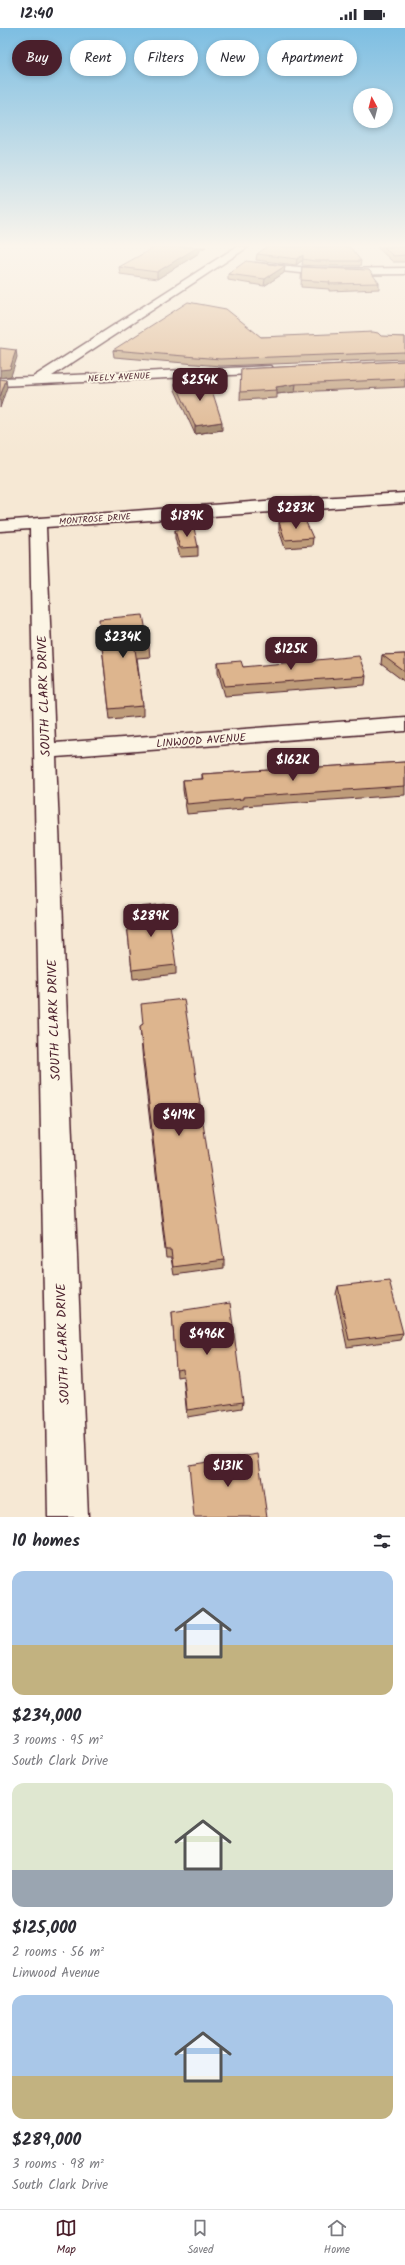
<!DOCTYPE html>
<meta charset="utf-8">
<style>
body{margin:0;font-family:Kalam,sans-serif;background:#f7f7f7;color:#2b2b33;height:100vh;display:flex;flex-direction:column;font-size:15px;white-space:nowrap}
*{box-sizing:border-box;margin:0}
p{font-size:13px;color:#7c7c81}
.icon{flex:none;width:22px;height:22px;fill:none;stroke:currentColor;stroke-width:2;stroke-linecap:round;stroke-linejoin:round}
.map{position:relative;height:1489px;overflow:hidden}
.panel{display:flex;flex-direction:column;background:#fff;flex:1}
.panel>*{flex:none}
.hud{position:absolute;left:12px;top:12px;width:381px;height:36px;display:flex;gap:8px}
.needle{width:26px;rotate:353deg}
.fabs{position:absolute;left:353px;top:60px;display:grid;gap:8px}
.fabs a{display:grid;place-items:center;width:40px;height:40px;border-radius:50%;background:#fff;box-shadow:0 2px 6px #0003;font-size:20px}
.price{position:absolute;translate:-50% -34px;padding:0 9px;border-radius:8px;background:#4a1f2b;color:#fff;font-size:13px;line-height:26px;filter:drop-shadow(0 1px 2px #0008)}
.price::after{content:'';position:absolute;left:50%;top:24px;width:12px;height:9px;margin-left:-6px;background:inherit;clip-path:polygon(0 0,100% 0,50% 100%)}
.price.active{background:#222;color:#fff}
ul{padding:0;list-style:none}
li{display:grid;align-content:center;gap:8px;height:212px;padding:0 12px}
li span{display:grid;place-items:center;height:124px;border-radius:12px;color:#555}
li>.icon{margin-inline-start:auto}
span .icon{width:72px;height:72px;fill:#fffc;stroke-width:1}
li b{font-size:17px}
h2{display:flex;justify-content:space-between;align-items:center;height:48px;padding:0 12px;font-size:17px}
.chip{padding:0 14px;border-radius:18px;background:#fff;box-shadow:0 2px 6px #0003;font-size:14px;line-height:36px}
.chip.active{background:#4a1f2b;color:#fff}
.status{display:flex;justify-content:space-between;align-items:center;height:28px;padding:0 20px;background:#fff;direction:ltr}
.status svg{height:11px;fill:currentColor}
.menu{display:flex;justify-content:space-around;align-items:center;height:56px;border-top:1px solid #e1e1e2;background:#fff;font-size:11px;color:#7c7c81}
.menu a{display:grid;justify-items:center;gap:2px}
.menu .active{color:#4a1f2b}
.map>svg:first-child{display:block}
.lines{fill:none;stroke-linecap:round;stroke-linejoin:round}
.minor-casing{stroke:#4a1f2b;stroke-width:3}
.minor{fill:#fcf5e5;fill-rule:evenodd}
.wall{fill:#be9c7a;stroke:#4a1f2b}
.shaded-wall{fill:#9b7f63;stroke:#4a1f2b}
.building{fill:#ddb58e;stroke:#4a1f2b}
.labels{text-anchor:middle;stroke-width:3.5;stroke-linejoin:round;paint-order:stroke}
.far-street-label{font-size:9px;fill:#4a1f2b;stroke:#fcf5e5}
.street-label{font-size:11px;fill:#4a1f2b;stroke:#fcf5e5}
.near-street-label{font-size:13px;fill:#4a1f2b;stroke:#fcf5e5}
</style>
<div class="status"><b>12:40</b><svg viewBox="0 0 49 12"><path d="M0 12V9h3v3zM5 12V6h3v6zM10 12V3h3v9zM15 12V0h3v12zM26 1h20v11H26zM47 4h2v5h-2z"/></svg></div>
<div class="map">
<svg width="405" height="1489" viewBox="0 0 405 1489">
<rect width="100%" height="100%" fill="#f6e8d4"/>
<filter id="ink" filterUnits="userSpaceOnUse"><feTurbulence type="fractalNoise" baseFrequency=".025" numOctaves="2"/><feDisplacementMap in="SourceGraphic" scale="8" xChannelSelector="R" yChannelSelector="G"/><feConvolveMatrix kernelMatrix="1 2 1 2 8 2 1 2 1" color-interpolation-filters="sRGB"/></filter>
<g filter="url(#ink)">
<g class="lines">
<g class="minor-casing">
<g id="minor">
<path d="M 236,219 L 248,219 L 52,348 L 270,338 L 276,342 L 274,345 L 0,358 L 0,350 L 33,349 Z"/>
<path d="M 255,235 L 321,241 L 405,240 L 405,246 L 321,247 L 251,240 L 250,238 Z"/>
<path d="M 405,465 L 405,475 L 46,499 L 55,715 L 405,689 L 405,703 L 56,729 L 88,1489 L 48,1489 L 30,501 L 0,503 L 0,493 L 265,473 Z"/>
</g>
</g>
<use href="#minor" class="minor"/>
</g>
<g class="wall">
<path d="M 377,219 L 405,219 L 405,234 L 393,234 Z"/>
<path d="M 199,223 L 199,225 L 157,251 L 120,246 L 119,239 Z"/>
<path d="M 257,226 L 361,233 L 360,238 L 314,238 L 302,237 L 303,232 L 296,237 L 256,232 Z"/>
<path d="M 285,238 L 284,245 L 264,258 L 228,252 L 228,246 Z"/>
<path d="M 302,239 L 379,255 L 379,261 L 329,263 L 329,261 L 301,259 Z"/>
<path d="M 261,309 L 405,309 L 405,331 L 220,338 L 114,329 L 113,322 Z"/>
<path d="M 405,333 L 405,359 L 295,364 L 277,366 L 277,370 L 240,372 L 241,341 Z"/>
<path d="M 175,354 L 222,402 L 195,406 L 175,362 Z"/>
<path d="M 279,494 L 313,510 L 312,518 L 285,520 L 279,502 Z"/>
<path d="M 175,502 L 198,519 L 198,528 L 180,529 L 175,510 Z"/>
<path d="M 100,600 L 149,619 L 150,629 L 137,630 L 143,678 L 143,688 L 110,691 Z"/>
<path d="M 405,626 L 405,654 L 381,636 L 382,627 Z"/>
<path d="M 218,635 L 243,639 L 366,648 L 365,657 L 225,668 L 218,644 Z"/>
<path d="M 405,734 L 405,767 L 243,778 L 243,781 L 187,786 L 183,762 L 183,752 L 202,751 L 202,746 Z"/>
<path d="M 127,896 L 176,937 L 176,946 L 133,951 Z"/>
<path d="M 143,996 L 224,1232 L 224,1240 L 174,1247 L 171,1230 L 166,1230 L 143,1035 L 140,998 Z"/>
<path d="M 338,1258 L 403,1305 L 400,1312 L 347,1319 L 336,1266 Z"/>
<path d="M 172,1284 L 243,1374 L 242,1380 L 187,1389 L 183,1348 L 177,1349 Z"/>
</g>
<g class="shaded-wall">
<path d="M 197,219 L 206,219 L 199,223 L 199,225 L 157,251 L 157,244 Z"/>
<path d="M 303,227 L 303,232 L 296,237 L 297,231 Z"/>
<path d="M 285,238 L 284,245 L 264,258 L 265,251 Z"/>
<path d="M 16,322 L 17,329 L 11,348 L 0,350 L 0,342 Z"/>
<path d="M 6,352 L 7,359 L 0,380 L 0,369 Z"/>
<path d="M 296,356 L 295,364 L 277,366 L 277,362 L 276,359 Z"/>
<path d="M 222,394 L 222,402 L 195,406 L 195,398 Z"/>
</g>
<g class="building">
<path d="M 155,219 L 198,219 L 157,244 L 119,239 Z"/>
<path d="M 267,219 L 350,219 L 361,233 L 314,233 L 303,231 L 303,227 L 297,231 L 257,226 Z"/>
<path d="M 384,219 L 405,219 L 405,227 L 393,228 Z"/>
<path d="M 246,233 L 285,238 L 265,251 L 228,246 Z"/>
<path d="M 302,239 L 369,242 L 379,255 L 329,256 L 330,254 L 301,252 Z"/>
<path d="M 188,274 L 226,281 L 261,309 L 373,304 L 378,305 L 381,308 L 405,309 L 405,324 L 220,331 L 113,322 Z"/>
<path d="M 0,320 L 16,322 L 10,341 L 0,342 Z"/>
<path d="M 405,333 L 405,351 L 296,356 L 276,359 L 277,362 L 240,364 L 241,341 Z"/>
<path d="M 0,351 L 6,352 L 0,369 Z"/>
<path d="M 209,353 L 222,394 L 195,398 L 175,354 Z"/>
<path d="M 305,492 L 313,510 L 285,512 L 279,494 Z"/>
<path d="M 194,500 L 198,519 L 180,520 L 175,502 Z"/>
<path d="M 143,587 L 149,619 L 135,621 L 143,678 L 109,681 L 99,591 Z"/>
<path d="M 405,626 L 405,644 L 382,627 Z"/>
<path d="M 359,628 L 366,648 L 225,658 L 218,635 L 241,633 L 243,639 Z"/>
<path d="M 405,734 L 405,758 L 243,769 L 243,771 L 187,776 L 183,752 L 203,751 L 202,746 Z"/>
<path d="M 167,876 L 176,937 L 132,942 L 127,896 L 131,896 L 129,880 Z"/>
<path d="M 184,971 L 224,1232 L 173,1239 L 171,1222 L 166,1222 L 143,1025 L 140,998 L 143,996 L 141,976 Z"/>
<path d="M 389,1252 L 403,1305 L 349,1312 L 338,1258 Z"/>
<path d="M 230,1275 L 243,1374 L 187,1382 L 183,1341 L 176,1342 L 172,1284 Z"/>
<path d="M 258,1426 L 267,1489 L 194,1489 L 189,1437 Z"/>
</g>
</g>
<linearGradient id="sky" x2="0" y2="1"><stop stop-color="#7dbee2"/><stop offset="0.51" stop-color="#fbf5ec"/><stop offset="1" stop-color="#fbf5ec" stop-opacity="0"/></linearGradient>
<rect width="405" height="427" fill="url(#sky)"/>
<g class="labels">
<g class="far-street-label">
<text transform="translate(119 349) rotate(-3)" y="3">NEELY AVENUE</text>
<text transform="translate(95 491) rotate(-4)" y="3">MONTROSE DRIVE</text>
</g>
<g class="street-label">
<text transform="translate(201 712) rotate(-4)" y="4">LINWOOD AVENUE</text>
</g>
<g class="near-street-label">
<text transform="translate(43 668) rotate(-92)" y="5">SOUTH CLARK DRIVE</text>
<text transform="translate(53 992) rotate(-92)" y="5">SOUTH CLARK DRIVE</text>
<text transform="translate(62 1316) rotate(-92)" y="5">SOUTH CLARK DRIVE</text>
</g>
</g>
</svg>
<div class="fabs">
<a><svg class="needle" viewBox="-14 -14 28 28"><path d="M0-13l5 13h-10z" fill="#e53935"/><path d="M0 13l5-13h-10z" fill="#7c7c81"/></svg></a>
</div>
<b class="price" style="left:200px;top:374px">$254K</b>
<b class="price" style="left:296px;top:502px">$283K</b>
<b class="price" style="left:187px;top:510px">$189K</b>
<b class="price active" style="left:123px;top:631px">$234K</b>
<b class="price" style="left:291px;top:643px">$125K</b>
<b class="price" style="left:293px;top:754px">$162K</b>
<b class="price" style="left:151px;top:910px">$289K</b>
<b class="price" style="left:179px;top:1109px">$419K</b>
<b class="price" style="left:207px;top:1328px">$496K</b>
<b class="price" style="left:228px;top:1460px">$131K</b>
<div class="hud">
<a class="chip active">Buy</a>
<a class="chip">Rent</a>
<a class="chip">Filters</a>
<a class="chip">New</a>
<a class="chip">Apartment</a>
</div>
</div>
<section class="panel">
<h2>10 homes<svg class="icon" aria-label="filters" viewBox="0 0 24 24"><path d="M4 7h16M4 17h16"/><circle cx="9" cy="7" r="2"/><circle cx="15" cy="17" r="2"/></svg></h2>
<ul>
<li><span style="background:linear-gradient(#a9c7e8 60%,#c2b280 0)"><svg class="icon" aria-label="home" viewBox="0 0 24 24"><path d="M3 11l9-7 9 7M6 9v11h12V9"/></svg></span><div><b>$234,000</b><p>3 rooms · 95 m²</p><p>South Clark Drive</p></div></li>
<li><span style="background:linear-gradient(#dfe7d0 70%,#9aa5b1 0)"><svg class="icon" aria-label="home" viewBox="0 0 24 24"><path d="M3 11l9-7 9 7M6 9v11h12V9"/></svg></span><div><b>$125,000</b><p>2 rooms · 56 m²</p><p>Linwood Avenue</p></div></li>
<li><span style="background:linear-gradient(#a9c7e8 65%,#c2b280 0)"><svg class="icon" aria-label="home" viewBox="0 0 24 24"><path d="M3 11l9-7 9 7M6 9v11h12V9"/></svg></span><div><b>$289,000</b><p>3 rooms · 98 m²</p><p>South Clark Drive</p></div></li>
</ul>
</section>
<nav class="menu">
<a class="active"><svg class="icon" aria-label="map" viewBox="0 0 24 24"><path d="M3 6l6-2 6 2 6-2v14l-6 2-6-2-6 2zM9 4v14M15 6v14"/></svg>Map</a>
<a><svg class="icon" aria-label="saved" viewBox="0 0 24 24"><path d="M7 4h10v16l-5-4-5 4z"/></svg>Saved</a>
<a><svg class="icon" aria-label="home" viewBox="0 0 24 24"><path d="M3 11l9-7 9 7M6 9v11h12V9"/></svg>Home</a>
</nav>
